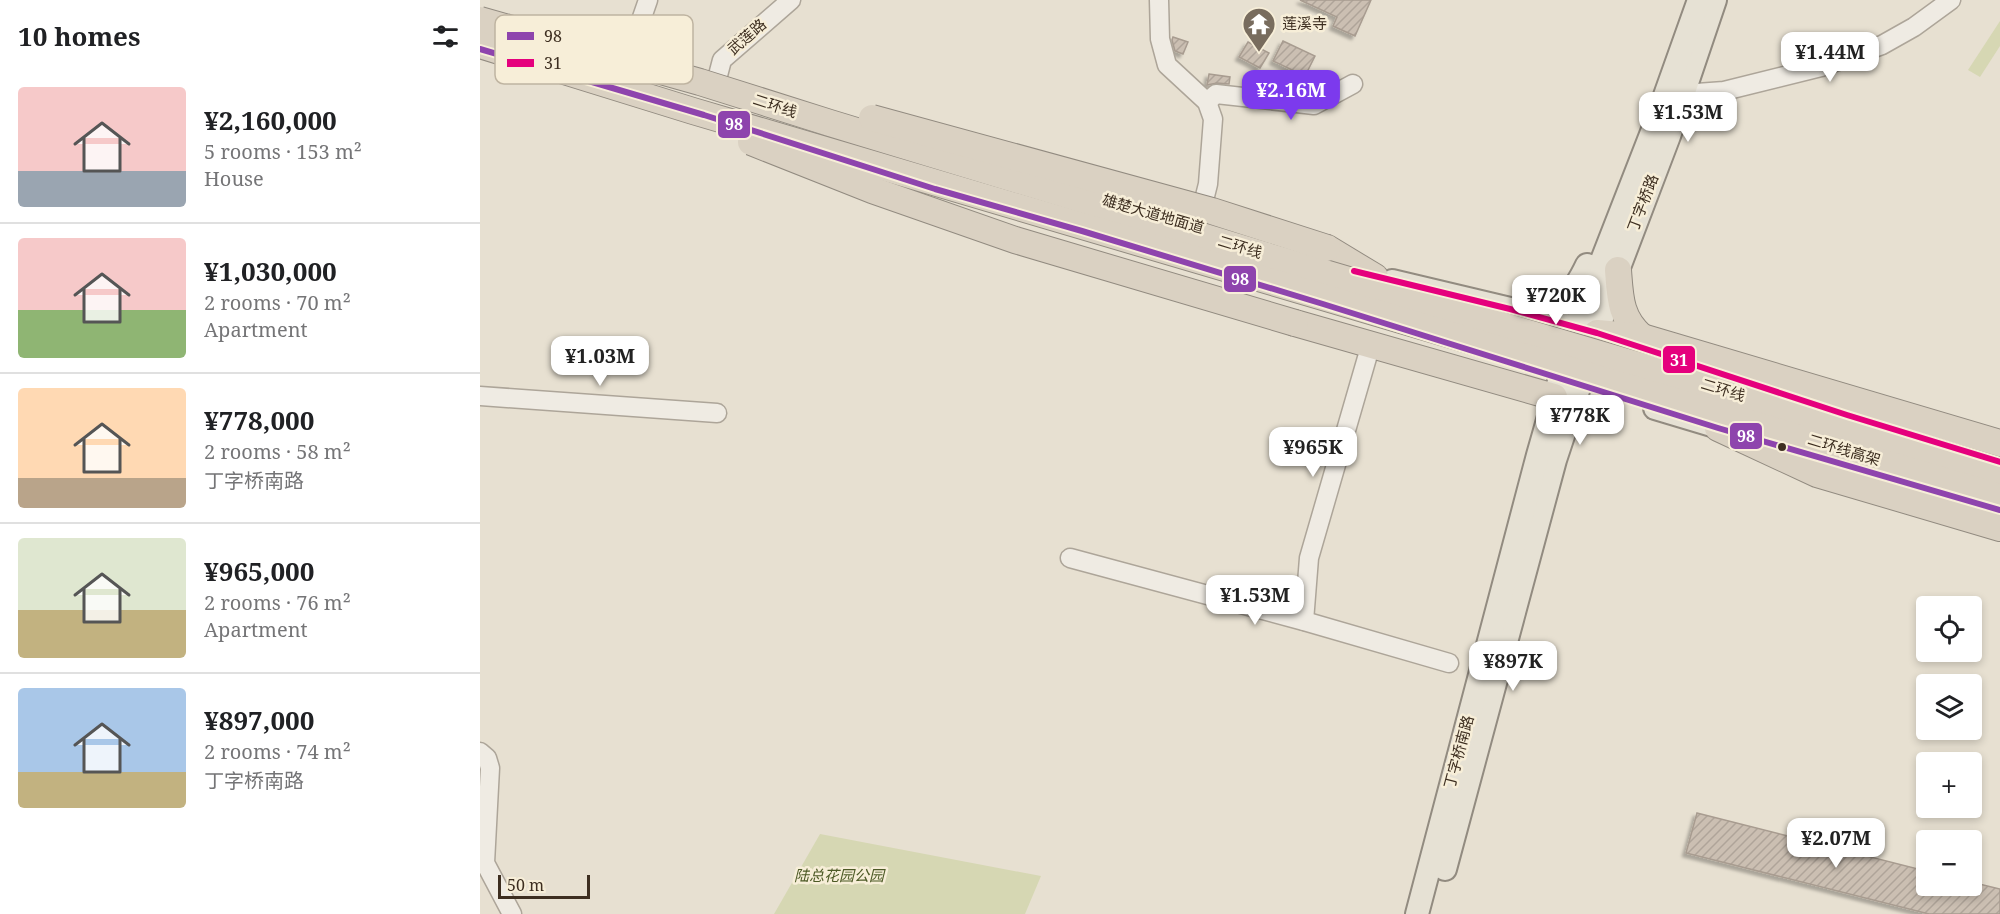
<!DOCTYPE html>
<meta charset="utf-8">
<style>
body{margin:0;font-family:"Noto Serif","Noto Sans SC",serif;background:#f6f6f6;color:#202124;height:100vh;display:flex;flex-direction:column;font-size:22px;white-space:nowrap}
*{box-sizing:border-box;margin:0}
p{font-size:20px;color:#757577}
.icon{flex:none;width:33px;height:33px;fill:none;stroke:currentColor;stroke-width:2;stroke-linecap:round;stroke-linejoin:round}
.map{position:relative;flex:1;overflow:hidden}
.drawer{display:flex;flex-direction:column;background:#fff;width:480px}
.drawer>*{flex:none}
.buttons{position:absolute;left:1436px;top:596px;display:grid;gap:12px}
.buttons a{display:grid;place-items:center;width:66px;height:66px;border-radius:6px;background:#fff;box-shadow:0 3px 9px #0003;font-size:30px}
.scale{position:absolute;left:18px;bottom:15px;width:92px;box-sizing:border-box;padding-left:6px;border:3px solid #3d2e20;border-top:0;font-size:16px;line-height:21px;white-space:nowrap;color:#3d2e20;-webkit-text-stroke:4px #f7eed8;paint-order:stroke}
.price{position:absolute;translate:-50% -51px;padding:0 14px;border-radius:12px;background:#fff;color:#222;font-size:20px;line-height:39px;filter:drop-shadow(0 2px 3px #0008)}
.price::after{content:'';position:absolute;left:50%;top:36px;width:18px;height:14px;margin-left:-9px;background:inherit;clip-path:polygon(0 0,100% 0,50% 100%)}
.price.on{background:#7c3aed;color:#fff}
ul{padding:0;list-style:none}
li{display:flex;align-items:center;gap:18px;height:150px;padding:0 18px}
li+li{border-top:2px solid #e0e0e0}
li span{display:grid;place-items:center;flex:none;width:168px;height:120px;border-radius:6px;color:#555}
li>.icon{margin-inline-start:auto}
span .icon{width:72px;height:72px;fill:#fffc;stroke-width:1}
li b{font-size:26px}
h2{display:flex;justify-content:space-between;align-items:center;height:72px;padding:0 18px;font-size:26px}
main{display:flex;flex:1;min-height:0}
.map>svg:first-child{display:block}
.park{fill:#d6d7b3}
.building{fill:url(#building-hatch);stroke:#a89c90;stroke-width:1.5;filter:url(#shadow)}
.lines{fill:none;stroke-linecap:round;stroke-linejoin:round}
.minor-casing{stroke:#ada599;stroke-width:21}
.major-casing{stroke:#928b80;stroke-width:26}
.highway-casing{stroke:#928b80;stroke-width:28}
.minor{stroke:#efebe3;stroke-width:18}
.major{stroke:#e6e1d4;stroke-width:22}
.highway{stroke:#dad1c2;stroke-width:26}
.highway-bridge-casing{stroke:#928b80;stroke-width:28;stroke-linecap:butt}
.highway-bridge{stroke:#dad1c2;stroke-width:26}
.bus-1-casing{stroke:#f7eed8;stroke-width:10}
.bus-2-casing{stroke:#f7eed8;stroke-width:10}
.bus-1{stroke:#8e44ad;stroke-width:6}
.bus-2{stroke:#e5007d;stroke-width:6}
.bus-dot{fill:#3d2e20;stroke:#f7eed8;stroke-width:2}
.labels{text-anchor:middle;stroke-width:5;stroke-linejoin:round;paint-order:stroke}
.poi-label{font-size:15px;fill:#3d2e20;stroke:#f7eed8;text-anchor:start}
.street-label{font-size:15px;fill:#3d2e20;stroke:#f7eed8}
.park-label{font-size:15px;font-style:italic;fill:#4d5a26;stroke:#f7eed8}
.key{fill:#f7eed8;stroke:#bfb4a1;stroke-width:1.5}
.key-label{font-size:16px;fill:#3d2e20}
.line-badge{stroke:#f7eed8;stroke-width:2}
.badge-label{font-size:16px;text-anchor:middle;font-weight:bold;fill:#fff}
</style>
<main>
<section class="drawer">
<h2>10 homes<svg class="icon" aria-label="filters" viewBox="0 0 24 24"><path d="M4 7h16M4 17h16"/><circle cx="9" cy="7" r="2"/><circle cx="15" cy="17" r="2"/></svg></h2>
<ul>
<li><span style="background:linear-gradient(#f6c9c9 70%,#9aa5b1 0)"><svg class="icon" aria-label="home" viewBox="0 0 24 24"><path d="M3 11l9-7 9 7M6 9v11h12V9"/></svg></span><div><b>¥2,160,000</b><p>5 rooms · 153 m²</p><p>House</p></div></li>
<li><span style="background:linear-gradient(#f6c9c9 60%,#8fb573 0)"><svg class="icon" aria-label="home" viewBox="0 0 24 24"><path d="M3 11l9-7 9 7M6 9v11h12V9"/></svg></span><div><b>¥1,030,000</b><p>2 rooms · 70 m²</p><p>Apartment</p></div></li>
<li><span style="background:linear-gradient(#ffd9b3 75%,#b9a48a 0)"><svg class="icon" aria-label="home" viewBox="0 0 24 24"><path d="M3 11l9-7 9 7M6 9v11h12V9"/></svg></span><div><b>¥778,000</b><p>2 rooms · 58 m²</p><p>丁字桥南路</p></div></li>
<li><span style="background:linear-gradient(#dfe7d0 60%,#c2b280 0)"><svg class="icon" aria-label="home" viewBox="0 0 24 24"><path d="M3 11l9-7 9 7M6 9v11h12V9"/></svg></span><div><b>¥965,000</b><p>2 rooms · 76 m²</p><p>Apartment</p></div></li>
<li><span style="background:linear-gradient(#a9c7e8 70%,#c2b280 0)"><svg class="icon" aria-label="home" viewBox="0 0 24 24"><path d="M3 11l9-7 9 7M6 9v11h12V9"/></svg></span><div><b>¥897,000</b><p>2 rooms · 74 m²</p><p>丁字桥南路</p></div></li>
</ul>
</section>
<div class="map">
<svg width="1520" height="914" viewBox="0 0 1520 914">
<defs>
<pattern id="building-hatch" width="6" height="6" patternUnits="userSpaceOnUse" patternTransform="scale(1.5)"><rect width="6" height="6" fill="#cbbfb2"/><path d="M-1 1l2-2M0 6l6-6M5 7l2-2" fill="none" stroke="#afa499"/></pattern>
<filter id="shadow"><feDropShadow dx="-3.5" dy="3.5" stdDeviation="1.5" flood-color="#0004"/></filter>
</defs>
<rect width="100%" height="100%" fill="#e7e0d1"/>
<g class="park">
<path d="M 1520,21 L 1520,46 L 1500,77 L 1488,70 Z"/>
<path d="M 340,834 L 561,876 L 545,914 L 294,914 Z"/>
</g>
<g class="building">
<path d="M 820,0 L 891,0 L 875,36 L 853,26 L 857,17 Z"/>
<path d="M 693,37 L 708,42 L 703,54 L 695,51 L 692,40 Z"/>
<path d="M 803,41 L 835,56 L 825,76 L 793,61 Z"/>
<path d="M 768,42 L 789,53 L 780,68 L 759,57 Z"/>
<path d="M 729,74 L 750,77 L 749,84 L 737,83 L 727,85 Z"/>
<path d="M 1217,813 L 1446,871 L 1446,885 L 1491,885 L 1491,882 L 1520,889 L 1520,914 L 1449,914 L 1206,853 Z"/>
</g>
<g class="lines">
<g class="minor-casing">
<g id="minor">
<path d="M 679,0 L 680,39 L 687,65 L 727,102 L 733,119 L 728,184 L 722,208"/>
<path d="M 149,55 L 168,0"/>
<path d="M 236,83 L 242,60 L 311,0"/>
<path d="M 1203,94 L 1244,91 L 1341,67 L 1402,45 L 1434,27 L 1471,0"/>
<path d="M 727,102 L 736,94 L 834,105 L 873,84"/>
<path d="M 0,396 L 237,413"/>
<path d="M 590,558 L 824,621 L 969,663"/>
<path d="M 824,621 L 829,558 L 891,344"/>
<path d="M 0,752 L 7,758 L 10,768 L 5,863 L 32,914"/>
</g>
</g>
<g class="major-casing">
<g id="major">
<path d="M 912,281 L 1030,309 L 1133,338"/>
<path d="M 1040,308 C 1080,305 1090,301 1107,265"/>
<path d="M 1224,368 L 1355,411"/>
<path d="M 1175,408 L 1255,432"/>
<path d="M 1287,442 L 1436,486"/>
<path d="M 965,869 L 1075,460 L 1138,270 L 1189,136 L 1235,0"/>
<path d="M 937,914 L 1058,455 L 1080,378 L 1096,327 L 1172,132 L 1219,0"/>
</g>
</g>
<g class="highway-casing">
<g id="highway">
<path d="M 847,248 L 895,277"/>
<path d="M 1138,270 C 1140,297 1140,318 1162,337"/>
<path d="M 815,323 L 1074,397"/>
<path d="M 1117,333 L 1162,337 L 1520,443"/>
<path d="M 1238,428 L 1337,474 L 1520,528"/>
</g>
</g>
<use href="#minor" class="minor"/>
<use href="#major" class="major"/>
<use href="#highway" class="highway"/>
<g class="highway-bridge-casing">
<g id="highway-bridge">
<path d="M 0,20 L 220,82 L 350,123 L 804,261 L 1520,472"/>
<path d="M 0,45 L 213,111 L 1520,497"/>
<path d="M 392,118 L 732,211 L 847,248"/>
<path d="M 271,142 L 392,190 L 535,240 L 815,323"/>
</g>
</g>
<use href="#highway-bridge" class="highway-bridge"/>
<g class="bus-1-casing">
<path id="bus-1" d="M 0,49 L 224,115 L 455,189 L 602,231 L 843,304 L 1238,428 L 1520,510"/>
</g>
<g class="bus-2-casing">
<path id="bus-2" d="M 874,271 L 1030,309 L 1117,333 L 1367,415 L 1520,462"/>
</g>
<use href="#bus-1" class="bus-1"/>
<use href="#bus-2" class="bus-2"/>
</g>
<defs>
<g id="temple-pin" transform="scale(1.725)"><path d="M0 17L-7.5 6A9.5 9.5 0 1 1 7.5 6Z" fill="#786c5e" stroke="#f7eed8"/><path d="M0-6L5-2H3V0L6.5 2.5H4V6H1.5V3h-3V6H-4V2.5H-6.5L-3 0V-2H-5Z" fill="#fff"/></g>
</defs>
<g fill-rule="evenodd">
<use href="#temple-pin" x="779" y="24"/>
</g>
<circle class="bus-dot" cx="1302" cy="447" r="5"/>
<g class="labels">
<g class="poi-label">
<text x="802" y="29">莲溪寺</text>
</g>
<g class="street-label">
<text transform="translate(267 37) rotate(-41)" y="5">武莲路</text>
<text transform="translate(295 106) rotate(18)" y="5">二环线</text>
<text transform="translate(1163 203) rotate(-69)" y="5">丁字桥路</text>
<text transform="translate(673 214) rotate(16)" y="5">雄楚大道地面道</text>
<text transform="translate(760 247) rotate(17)" y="5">二环线</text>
<text transform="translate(1243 390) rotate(17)" y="5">二环线</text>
<text transform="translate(1364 450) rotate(17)" y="5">二环线高架</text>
<text transform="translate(979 752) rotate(-75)" y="5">丁字桥南路</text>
</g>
<g class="park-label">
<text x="359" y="881">陆总花园公园</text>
</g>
</g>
<rect x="15" y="15" width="198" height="69" rx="9" class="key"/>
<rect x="27" y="32" width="27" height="8" fill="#8e44ad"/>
<rect x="27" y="59" width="27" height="8" fill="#e5007d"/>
<g class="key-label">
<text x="64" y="42">98</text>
<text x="64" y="69">31</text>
</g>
<g class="line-badge">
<rect x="237" y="110" width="34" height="29" rx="6" fill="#8e44ad"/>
<rect x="743" y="265" width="34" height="28" rx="6" fill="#8e44ad"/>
<rect x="1182" y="345" width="34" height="29" rx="6" fill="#e5007d"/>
<rect x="1249" y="422" width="34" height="28" rx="6" fill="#8e44ad"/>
</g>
<g class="badge-label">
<text x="254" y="130">98</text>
<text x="760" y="285">98</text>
<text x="1199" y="366">31</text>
<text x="1266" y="442">98</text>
</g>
</svg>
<div class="buttons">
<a><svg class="icon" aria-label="locate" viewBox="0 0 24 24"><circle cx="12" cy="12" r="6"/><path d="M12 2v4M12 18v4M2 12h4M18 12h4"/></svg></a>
<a><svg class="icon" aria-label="layers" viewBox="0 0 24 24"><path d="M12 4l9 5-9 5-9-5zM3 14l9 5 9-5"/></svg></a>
<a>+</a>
<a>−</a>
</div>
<div class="scale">50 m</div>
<b class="price" style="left:1350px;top:83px">¥1.44M</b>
<b class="price on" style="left:811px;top:121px">¥2.16M</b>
<b class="price" style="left:1208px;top:143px">¥1.53M</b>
<b class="price" style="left:1076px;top:326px">¥720K</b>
<b class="price" style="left:120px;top:387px">¥1.03M</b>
<b class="price" style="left:1100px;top:446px">¥778K</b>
<b class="price" style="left:833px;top:478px">¥965K</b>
<b class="price" style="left:775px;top:626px">¥1.53M</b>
<b class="price" style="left:1033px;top:692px">¥897K</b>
<b class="price" style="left:1356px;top:869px">¥2.07M</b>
</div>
</main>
